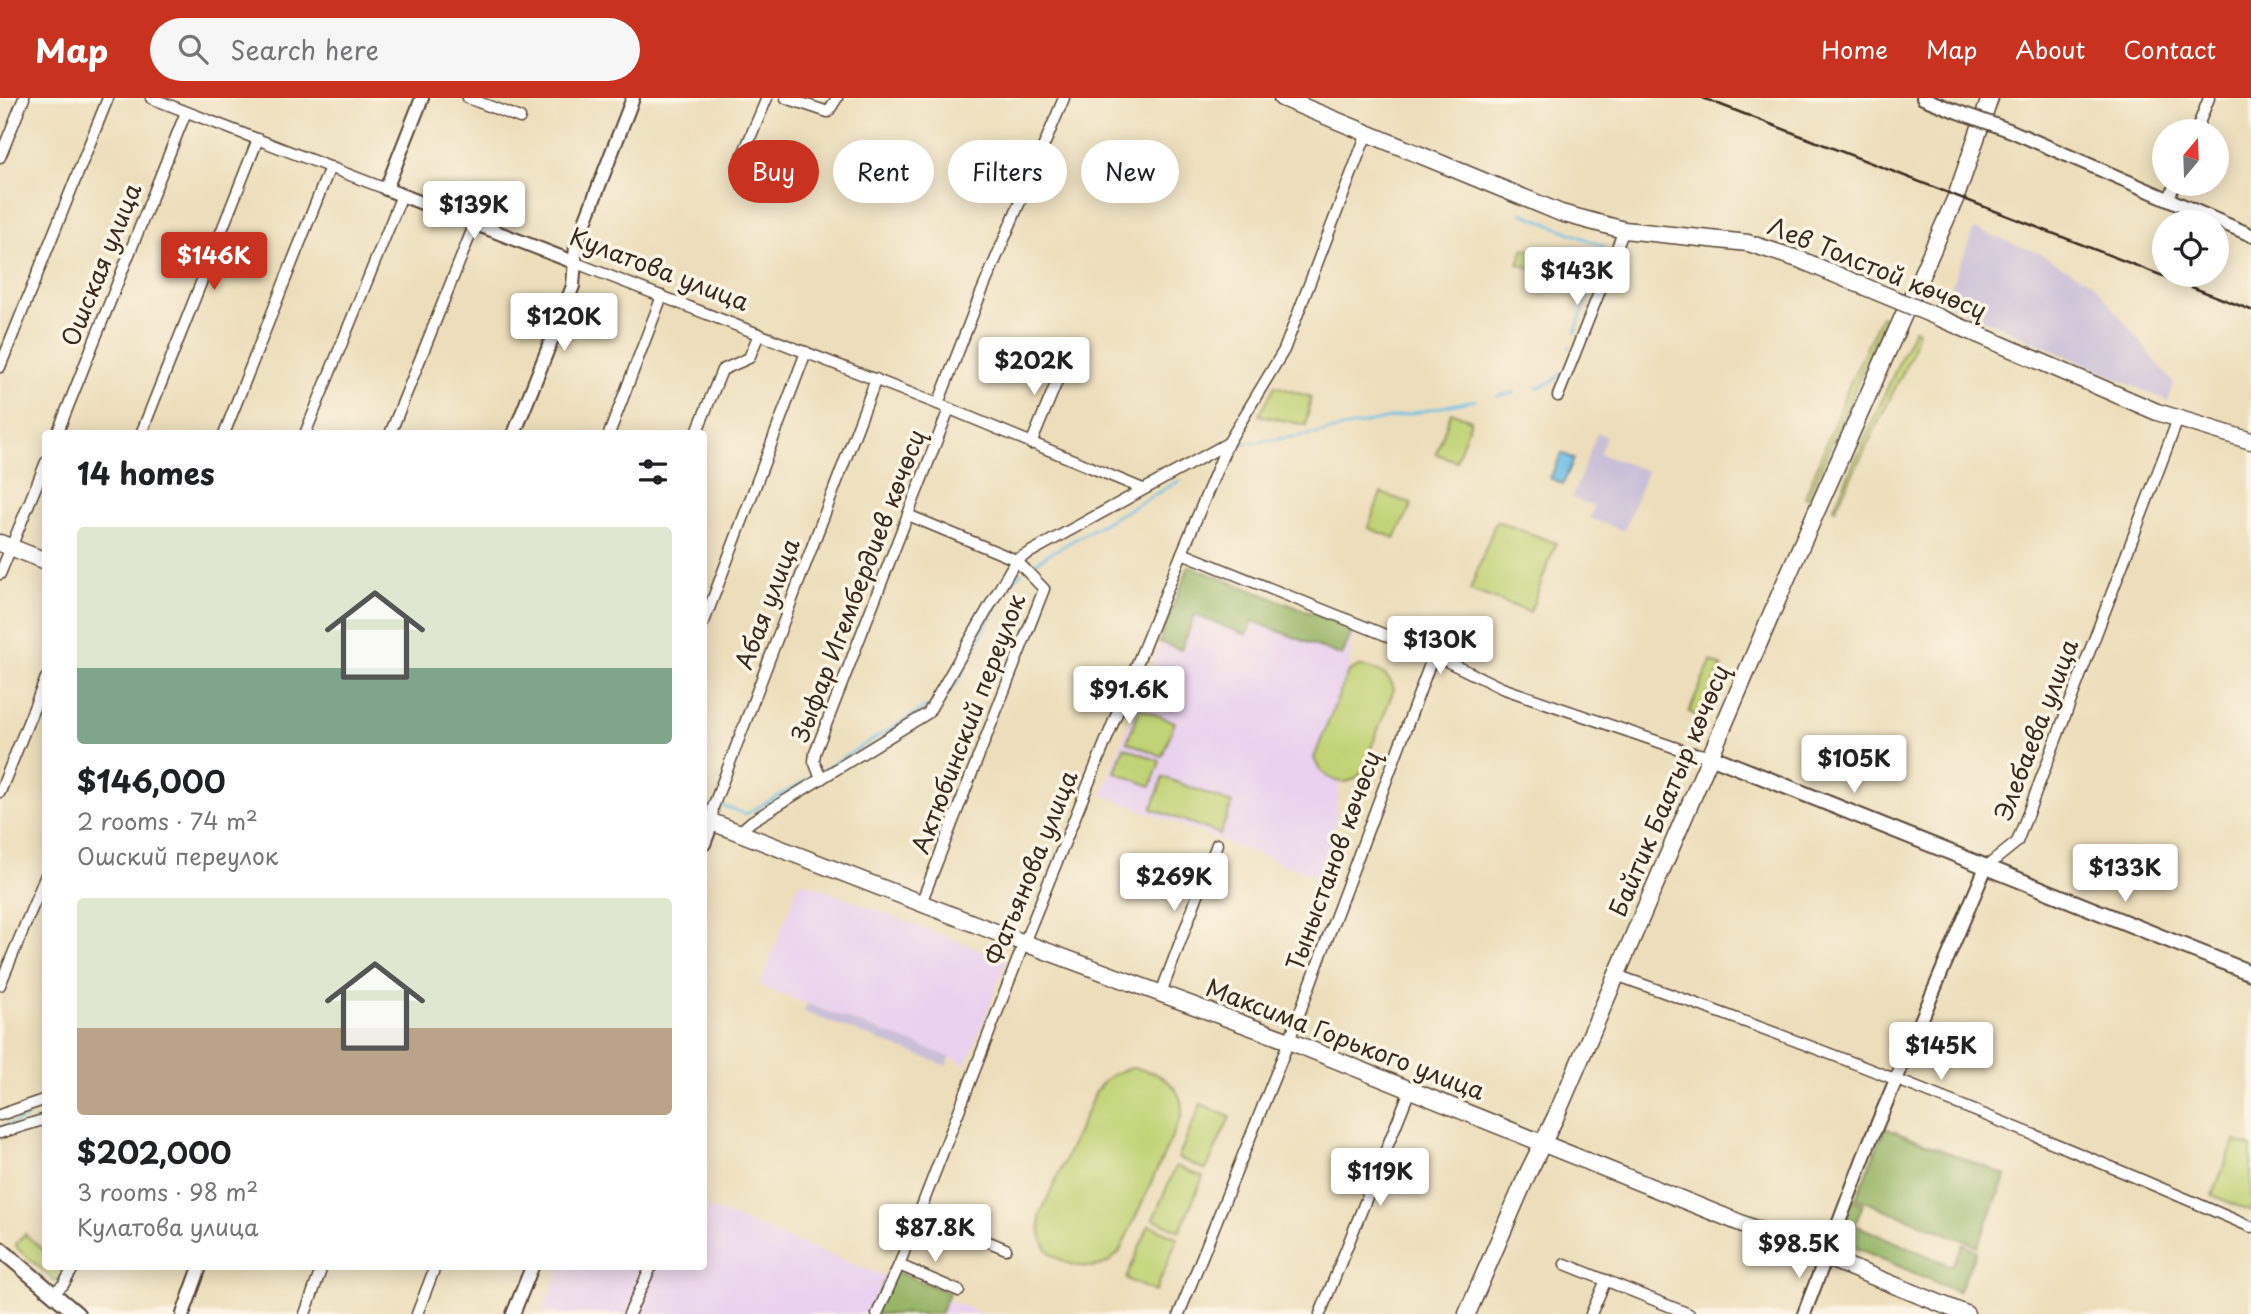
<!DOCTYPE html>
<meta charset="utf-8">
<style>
body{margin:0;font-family:"Playpen Sans",sans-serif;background:#f6f6f6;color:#202124;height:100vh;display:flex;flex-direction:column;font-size:26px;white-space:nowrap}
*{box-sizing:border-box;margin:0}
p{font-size:23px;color:#757577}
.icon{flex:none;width:38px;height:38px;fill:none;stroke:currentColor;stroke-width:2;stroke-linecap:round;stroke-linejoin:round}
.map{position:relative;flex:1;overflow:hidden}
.side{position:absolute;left:42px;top:332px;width:665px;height:840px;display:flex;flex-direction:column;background:#fff;border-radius:7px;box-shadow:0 4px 18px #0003}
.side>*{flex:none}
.hud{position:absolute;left:728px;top:42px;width:665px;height:63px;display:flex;gap:14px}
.needle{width:46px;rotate:19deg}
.tools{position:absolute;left:2152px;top:21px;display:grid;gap:14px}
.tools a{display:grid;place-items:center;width:77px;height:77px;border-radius:50%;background:#fff;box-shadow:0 4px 18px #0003;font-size:35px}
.price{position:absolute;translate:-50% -60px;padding:0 16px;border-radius:7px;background:#fff;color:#222;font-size:23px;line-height:46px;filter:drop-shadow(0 2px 4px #0008)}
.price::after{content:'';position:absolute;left:50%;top:42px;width:21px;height:16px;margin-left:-10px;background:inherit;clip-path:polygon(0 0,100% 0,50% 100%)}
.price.current{background:#c8321e;color:#fff}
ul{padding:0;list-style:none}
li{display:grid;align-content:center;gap:14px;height:371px;padding:0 35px}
li span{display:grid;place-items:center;height:217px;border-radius:7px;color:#555}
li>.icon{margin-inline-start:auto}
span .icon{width:126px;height:126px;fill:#fffc;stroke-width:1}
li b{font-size:30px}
h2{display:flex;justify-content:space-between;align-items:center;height:84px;padding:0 35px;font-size:30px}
.pill{padding:0 24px;border-radius:32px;background:#fff;box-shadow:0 4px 18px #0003;font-size:24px;line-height:63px}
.pill.current{background:#c8321e;color:#fff}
header{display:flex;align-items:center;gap:42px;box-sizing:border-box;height:98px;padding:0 35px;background:#c8321e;color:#fff}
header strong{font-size:33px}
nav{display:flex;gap:38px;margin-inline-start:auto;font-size:24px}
.search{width:490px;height:63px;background:#f6f6f6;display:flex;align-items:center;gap:18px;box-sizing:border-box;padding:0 24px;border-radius:38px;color:#757577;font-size:26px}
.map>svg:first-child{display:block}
.built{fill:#e9d2ee}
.industrial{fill:#c9bfd7}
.green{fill:#c1d376;stroke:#7e7e4a;stroke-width:2}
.forest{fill:#98b567;stroke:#6a7042;stroke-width:2}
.water{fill:#6cbde7;stroke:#547482;stroke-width:2}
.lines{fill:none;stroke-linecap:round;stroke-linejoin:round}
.stream{stroke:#6cbde7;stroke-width:2.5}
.minor-casing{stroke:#564535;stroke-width:13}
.tertiary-casing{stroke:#564535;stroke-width:16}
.secondary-casing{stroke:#564535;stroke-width:18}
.primary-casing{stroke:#564535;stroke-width:19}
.minor{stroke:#fff;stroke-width:10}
.tertiary{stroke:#fff;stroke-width:12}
.secondary{stroke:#fff;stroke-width:14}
.primary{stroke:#fff;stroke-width:16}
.rail{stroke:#3b2a1e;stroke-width:2.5}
.tertiary-bridge-casing{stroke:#564535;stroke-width:16;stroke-linecap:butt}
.primary-bridge-casing{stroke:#564535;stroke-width:19;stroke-linecap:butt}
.tertiary-bridge{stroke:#fff;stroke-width:12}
.primary-bridge{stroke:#fff;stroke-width:16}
.labels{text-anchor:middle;stroke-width:7;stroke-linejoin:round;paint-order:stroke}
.street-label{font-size:24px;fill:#3b2a1e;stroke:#fcf5e5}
</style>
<header>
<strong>Map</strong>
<div class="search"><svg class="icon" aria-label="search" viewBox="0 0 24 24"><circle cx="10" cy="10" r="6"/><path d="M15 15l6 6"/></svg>Search here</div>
<nav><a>Home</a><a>Map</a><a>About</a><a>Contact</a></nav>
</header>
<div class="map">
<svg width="2251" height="1216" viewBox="0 0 2251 1216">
<rect width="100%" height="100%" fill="#fcf5e5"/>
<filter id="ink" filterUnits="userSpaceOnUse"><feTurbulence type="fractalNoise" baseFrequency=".0143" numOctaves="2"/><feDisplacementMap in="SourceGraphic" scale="14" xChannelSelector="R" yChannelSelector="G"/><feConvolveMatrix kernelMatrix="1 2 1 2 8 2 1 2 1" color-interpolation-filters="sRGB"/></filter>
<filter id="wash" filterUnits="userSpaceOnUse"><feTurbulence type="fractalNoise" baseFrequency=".00686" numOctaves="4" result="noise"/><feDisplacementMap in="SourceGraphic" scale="28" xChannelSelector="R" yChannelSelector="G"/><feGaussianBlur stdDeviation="1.57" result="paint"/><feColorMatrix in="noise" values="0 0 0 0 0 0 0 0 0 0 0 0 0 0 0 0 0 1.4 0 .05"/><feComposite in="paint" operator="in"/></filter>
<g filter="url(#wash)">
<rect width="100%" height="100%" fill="#ecdeba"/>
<g class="built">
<path d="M 1189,468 L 1353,531 L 1330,784 L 1102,697 Z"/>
<path d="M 800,783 L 1007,862 L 967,966 L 760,888 Z"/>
<path d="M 704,1108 L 983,1216 L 542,1216 L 560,1169 L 704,1169 Z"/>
</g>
<g class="industrial">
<path d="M 1974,131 L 2037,154 L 2093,185 L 2174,286 L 2168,303 L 1945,204 Z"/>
<path d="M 1597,335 L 1606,338 L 1600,356 L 1647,373 L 1624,433 L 1590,420 L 1594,408 L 1572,400 Z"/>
<path d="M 807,906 L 950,959 L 947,968 L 804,914 Z"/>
</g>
<g class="green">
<path d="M 1524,150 L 1541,156 L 1535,172 L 1518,166 Z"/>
<path d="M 1881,218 L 1885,220 L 1808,400 L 1805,399 L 1849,288 Z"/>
<path d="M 1914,231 L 1918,233 L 1911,258 L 1835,412 L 1833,411 Z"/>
<path d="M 1275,288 L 1311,299 L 1306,327 L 1259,317 Z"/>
<path d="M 1451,314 L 1471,322 L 1456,363 L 1436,356 Z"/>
<path d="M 1381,395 L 1412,406 L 1395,440 L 1368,430 Z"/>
<path d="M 1496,423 L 1556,445 L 1530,514 L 1470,492 Z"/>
<path d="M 1711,563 L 1722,569 L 1700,619 L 1689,614 Z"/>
<path d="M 1357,569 C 1373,569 1389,574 1394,591 L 1361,676 C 1343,693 1321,680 1314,660 L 1348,574 Z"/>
<path d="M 1140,610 L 1175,624 L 1162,658 L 1127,644 Z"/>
<path d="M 1124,649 L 1160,663 L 1151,688 L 1115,674 Z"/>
<path d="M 1163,679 L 1232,705 L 1220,736 L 1152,711 Z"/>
<path d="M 1133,970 C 1159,973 1184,987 1182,1017 L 1119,1155 C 1114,1159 1110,1164 1105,1166 C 1088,1173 1058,1166 1047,1151 C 1040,1141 1040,1129 1040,1117 L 1096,993 C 1106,979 1115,973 1133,970 Z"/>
<path d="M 1201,1006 L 1230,1019 L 1206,1072 L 1178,1060 Z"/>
<path d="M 2235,1043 L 2251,1049 L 2251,1114 L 2212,1097 Z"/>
<path d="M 1176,1068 L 1203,1079 L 1180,1133 L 1153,1121 Z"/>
<path d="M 1149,1127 L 1178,1140 L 1155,1194 L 1126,1181 Z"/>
<path d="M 25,1136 L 45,1154 L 46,1169 L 62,1169 L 67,1173 L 61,1182 L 54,1182 L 17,1150 L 16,1146 Z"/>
</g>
<g class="forest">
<path d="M 1189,468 L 1353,531 L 1342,558 L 1253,523 L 1247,537 L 1195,517 L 1181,552 L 1159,544 Z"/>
<path d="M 1885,1030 L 2006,1077 L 1978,1148 L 1856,1100 Z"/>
<path d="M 1851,1101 L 1863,1106 L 1855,1127 L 1952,1168 L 1963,1146 L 1977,1152 L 1958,1194 L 1836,1141 Z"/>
<path d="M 889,1171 L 949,1195 L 940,1216 L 871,1216 Z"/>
</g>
<path class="water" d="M 1562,355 L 1574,361 L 1563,386 L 1550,380 Z"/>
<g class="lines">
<g class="stream">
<path d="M 1522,115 L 1605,149"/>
<path d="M 1613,176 L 1622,172"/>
<path d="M 1575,234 L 1594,182 L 1598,181"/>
<path d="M 1569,250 L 1570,248"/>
<path d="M 1537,290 L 1555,282 L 1561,275"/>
<path d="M 1497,298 L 1514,295"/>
<path d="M 1242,346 L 1314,336 L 1475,302"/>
<path d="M 1028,470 L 1047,457 L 1181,382"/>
<path d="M 1003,492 L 1022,474"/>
<path d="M 941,600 L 957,586 L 999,502"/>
<path d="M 823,672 L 928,608"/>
<path d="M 720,707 L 746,716 L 814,678"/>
<path d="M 0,1030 L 27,1020"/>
</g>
</g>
</g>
<g filter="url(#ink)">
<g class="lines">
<g class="minor-casing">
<g id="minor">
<path d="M 151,0 L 386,91"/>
<path d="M 468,0 L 520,20"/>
<path d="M 786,0 L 828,14 L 837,0"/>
<path d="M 2196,33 L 2209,0"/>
<path d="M 0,59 L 24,0"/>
<path d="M 738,68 L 767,0"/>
<path d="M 2169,100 L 2175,86"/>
<path d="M 576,165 L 938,306 L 1143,391"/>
<path d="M 0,269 L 108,0"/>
<path d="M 1558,298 L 1624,132"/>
<path d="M 938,306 L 977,205 L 1064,0"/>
<path d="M 57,336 L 186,14"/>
<path d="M 141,336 L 258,41"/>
<path d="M 224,336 L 330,69"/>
<path d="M 305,336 L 402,97"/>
<path d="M 390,336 L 475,125"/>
<path d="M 609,336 L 662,198"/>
<path d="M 696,336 L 722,272 L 749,260 L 759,236"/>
<path d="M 1031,346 L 1065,264"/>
<path d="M 908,417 L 1016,462 L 1044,491 L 921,805"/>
<path d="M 1182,455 L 1425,553 L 1502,590 L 1688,654 L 1710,658"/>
<path d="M 0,476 L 46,364"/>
<path d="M 704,524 L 806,254"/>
<path d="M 821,681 L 814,663 L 815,655 L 949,311"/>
<path d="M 0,694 L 46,580"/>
<path d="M 712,725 L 713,709 L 876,281"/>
<path d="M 738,735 L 752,723 L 928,615 L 1016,462 L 1228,345"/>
<path d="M 1986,769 L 2017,744 L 2178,321"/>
<path d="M 1616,877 C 1831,953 2043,1038 2251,1129"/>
<path d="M 0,887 L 46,777"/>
<path d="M 1161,895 L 1217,746"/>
<path d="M 0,1017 L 46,1001"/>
<path d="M 0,1035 L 46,1021"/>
<path d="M 919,1115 L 1006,1151"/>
<path d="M 1565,1166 L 1689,1216"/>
<path d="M 899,1167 L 959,1193"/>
<path d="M 53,1195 L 63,1187 L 74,1169"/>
<path d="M 305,1216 L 322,1169"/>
<path d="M 417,1216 L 435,1169"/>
<path d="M 629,1216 L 651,1169"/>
<path d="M 877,1216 L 899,1167 L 1024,845 L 1182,455 L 1228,345 L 1284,252 L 1367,35"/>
<path d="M 1179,1216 L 1289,943 L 1433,558"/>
<path d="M 1320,1216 L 1410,992"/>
<path d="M 1591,1216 L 1606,1182"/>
</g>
</g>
<g class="tertiary-casing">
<g id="tertiary">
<path d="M 422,0 L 386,91 L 576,165"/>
<path d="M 1923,0 L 1953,12"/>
<path d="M 2009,32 L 2251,137"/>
<path d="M 514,336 L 573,188 L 576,147 L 633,0"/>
<path d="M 704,746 L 712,725"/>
<path d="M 183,1216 L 200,1169"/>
<path d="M 513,1216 L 532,1169"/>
<path d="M 1804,1216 L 1868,1048 L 1986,769"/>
</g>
</g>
<g class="secondary-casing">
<g id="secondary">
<path d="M 1710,658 L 2251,875"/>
<path d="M 0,1151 L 77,1216"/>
</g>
</g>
<g class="primary-casing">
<g id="primary">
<path d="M 1282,0 L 1561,115 L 1624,132 L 1748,145 L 1801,162 L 1875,193"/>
<path d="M 1940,220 L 2157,314 L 2251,343"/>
<path d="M 0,445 L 46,463"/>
<path d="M 704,721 L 1011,840 L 1289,943 L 1966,1216"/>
<path d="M 1467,1216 L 1527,1077 L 1556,1018 L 1789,475 L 1956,99 L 1990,0"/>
</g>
</g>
<use href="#minor" class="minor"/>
<use href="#tertiary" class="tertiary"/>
<use href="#secondary" class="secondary"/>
<use href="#primary" class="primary"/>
<path class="rail" d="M 1703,0 L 2251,212"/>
<g class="tertiary-bridge-casing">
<path id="tertiary-bridge" d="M 1953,12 L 2009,32"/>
</g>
<g class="primary-bridge-casing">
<path id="primary-bridge" d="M 1875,193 L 1940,220"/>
</g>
<use href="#tertiary-bridge" class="tertiary-bridge"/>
<use href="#primary-bridge" class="primary-bridge"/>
</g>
</g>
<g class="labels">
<g class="street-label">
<text transform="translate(102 167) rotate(-68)" y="8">Ошская улица</text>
<text transform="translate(1877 171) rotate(22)" y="8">Лев Толстой көчөсү</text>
<text transform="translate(659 172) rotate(21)" y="8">Кулатова улица</text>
<text transform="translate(859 488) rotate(-69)" y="8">Зыфар Игембердиев көчөсү</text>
<text transform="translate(768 506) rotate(-69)" y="8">Абая улица</text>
<text transform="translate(969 626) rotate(-69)" y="8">Актюбинский переулок</text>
<text transform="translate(2037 632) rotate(-69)" y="8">Элебаева улица</text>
<text transform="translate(1670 693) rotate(-67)" y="8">Байтик Баатыр көчөсү</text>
<text transform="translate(1334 763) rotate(-70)" y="8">Тыныстанов көчөсү</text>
<text transform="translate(1032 770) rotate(-68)" y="8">Фатьянова улица</text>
<text transform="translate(1345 942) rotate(21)" y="8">Максима Горького улица</text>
</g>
</g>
</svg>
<div class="tools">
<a><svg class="needle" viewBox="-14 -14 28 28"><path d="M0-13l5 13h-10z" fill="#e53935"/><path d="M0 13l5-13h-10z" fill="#757577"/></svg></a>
<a><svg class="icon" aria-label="locate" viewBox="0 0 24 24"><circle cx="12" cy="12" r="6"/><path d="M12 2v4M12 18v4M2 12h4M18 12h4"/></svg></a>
</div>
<b class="price" style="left:474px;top:143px">$139K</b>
<b class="price current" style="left:214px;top:194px">$146K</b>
<b class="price" style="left:1577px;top:209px">$143K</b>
<b class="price" style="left:564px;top:255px">$120K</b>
<b class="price" style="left:1034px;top:299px">$202K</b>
<b class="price" style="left:1440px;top:578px">$130K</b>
<b class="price" style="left:1129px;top:628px">$91.6K</b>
<b class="price" style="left:1854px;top:697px">$105K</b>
<b class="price" style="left:2125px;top:806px">$133K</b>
<b class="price" style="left:1174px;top:815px">$269K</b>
<b class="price" style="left:1941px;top:984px">$145K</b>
<b class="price" style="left:1380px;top:1110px">$119K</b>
<b class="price" style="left:935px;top:1166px">$87.8K</b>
<b class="price" style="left:1799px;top:1182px">$98.5K</b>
<div class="hud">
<a class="pill current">Buy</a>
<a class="pill">Rent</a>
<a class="pill">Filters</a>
<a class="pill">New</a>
</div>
<section class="side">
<h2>14 homes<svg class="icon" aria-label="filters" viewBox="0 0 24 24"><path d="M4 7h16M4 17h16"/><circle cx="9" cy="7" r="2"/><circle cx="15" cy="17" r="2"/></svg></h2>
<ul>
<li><span style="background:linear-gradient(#dfe7d0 65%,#7fa58c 0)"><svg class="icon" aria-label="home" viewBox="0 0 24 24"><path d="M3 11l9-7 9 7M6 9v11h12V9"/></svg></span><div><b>$146,000</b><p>2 rooms · 74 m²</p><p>Ошский переулок</p></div></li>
<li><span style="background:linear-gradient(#dfe7d0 60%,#b9a48a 0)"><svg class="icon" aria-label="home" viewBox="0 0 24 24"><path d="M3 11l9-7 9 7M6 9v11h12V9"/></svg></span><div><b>$202,000</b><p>3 rooms · 98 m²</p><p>Кулатова улица</p></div></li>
</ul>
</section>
</div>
